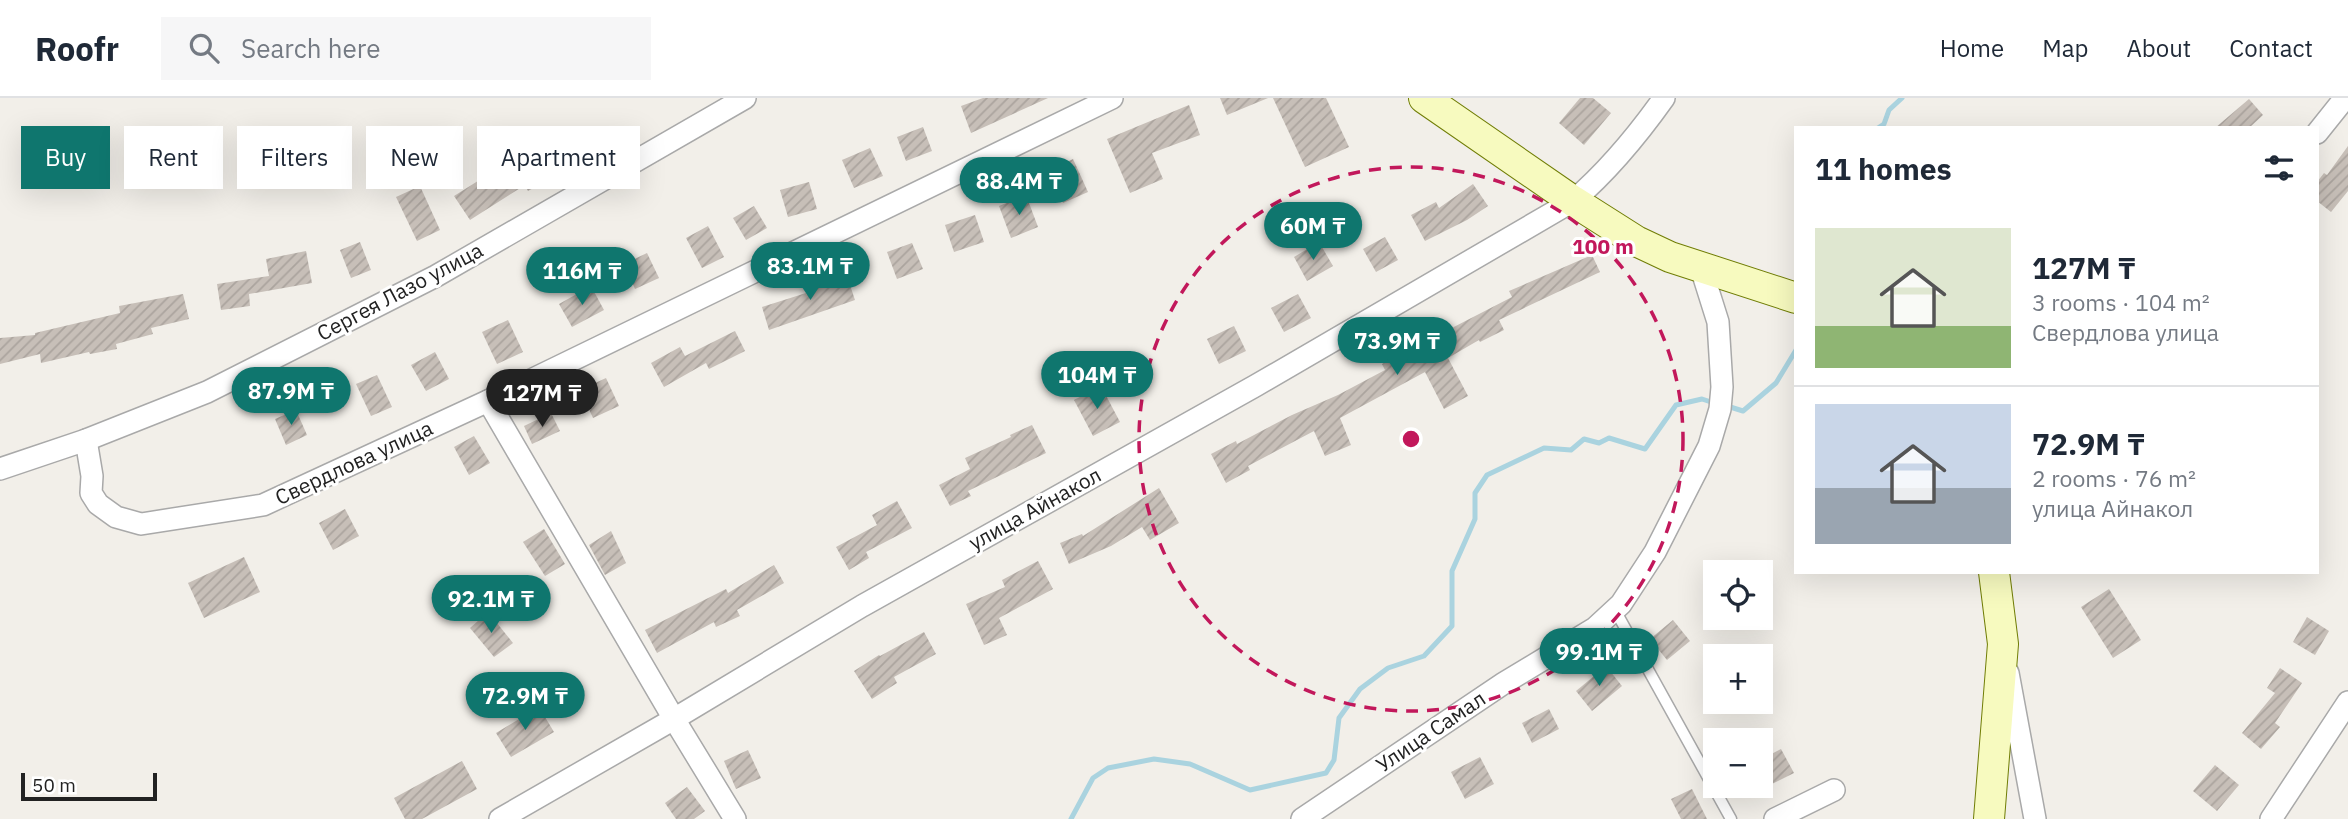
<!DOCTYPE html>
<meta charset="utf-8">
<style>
body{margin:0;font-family:"IBM Plex Sans",sans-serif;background:#f6f6f7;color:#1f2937;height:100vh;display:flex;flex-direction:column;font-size:26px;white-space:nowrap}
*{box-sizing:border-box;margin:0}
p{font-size:23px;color:#747a83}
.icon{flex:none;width:38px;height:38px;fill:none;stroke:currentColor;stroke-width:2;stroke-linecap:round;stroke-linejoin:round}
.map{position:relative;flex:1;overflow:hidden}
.sheet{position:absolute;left:1794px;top:28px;width:525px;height:448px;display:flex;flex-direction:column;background:#fff;border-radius:0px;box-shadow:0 7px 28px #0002}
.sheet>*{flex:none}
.banner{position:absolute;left:21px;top:28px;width:665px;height:63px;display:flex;gap:14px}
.controls{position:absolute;left:1703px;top:462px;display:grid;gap:14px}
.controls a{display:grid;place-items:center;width:70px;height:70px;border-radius:0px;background:#fff;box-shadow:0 7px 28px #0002;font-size:35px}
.scale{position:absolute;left:21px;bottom:18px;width:136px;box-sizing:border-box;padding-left:7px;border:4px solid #222;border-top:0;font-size:19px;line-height:24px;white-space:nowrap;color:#222;-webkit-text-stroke:5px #fff;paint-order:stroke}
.price{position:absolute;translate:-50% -60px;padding:0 16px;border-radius:24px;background:#0f766e;color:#fff;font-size:23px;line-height:46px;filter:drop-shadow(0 2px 4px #0008)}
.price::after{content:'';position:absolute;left:50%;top:42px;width:21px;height:16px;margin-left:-10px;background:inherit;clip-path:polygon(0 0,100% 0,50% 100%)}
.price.selected{background:#222;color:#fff}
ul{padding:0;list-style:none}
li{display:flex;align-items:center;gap:21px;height:175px;padding:0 21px}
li+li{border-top:2px solid #e0e1e3}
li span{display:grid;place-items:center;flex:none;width:196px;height:140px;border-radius:0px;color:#555}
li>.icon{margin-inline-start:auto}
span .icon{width:84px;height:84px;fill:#fffc;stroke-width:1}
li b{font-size:30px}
h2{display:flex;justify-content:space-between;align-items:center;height:84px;padding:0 21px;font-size:30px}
.tag{padding:0 24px;border-radius:0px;background:#fff;box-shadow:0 7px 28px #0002;font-size:24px;line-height:63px}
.tag.selected{background:#0f766e;color:#fff}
header{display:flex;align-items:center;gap:42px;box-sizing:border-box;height:98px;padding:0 35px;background:#fff;border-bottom:2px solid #e0e1e3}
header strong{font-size:33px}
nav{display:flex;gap:38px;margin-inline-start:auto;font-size:24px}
.search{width:490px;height:63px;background:#f6f6f7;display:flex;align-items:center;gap:18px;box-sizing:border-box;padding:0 24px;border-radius:0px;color:#747a83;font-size:26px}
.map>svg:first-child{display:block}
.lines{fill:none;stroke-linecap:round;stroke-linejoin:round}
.stream{stroke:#aad3df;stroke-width:5}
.building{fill:url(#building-hatch)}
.lane-casing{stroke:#a9a9a9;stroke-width:13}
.street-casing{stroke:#a9a9a9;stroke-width:24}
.secondary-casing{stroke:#707d05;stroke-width:32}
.lane{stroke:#fff;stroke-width:10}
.street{stroke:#fff;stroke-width:21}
.secondary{stroke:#f7fabf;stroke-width:30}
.ring{fill:none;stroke:#c2185b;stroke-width:3.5;stroke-dasharray:12 9}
.labels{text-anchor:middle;stroke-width:6;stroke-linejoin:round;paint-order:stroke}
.street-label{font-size:21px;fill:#222;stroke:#fff}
.centre{fill:#c2185b;stroke:#fff;stroke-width:3.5}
.ring-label{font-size:21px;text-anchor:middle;font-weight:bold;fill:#c2185b;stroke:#fff;stroke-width:6;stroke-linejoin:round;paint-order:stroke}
</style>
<header>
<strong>Roofr</strong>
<div class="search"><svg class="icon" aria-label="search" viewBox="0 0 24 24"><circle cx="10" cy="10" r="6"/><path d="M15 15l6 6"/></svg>Search here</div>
<nav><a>Home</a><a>Map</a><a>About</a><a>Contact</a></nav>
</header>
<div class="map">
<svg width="2348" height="721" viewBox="0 0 2348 721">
<defs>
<pattern id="building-hatch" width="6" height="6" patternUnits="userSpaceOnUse" patternTransform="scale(1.75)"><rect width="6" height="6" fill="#c7bfb8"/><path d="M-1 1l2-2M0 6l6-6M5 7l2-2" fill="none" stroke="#aba49e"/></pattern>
</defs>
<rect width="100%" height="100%" fill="#f2efe9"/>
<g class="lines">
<g class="stream">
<path d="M 1878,30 L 1884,26 L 1889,12 L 1902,0"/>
<path d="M 1727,308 L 1743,313 L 1776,285 L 1796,252"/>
<path d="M 1071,721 L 1093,680 L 1108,670 L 1154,661 L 1190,666 L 1250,692 L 1326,675 L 1334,662 L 1339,620 L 1360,591 L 1388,570 L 1424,558 L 1452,528 L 1452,473 L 1475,421 L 1475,395 L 1487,377 L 1544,350 L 1571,352 L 1584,341 L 1599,345 L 1609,340 L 1645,351 L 1676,307 L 1702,301 L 1714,305"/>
</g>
</g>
<g class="building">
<path d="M 983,0 L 1048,0 L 971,35 L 961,8 Z"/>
<path d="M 1220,0 L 1268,0 L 1227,17 Z"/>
<path d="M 1273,0 L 1326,0 L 1349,49 L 1305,69 Z"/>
<path d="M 1580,0 L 1593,0 L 1611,15 L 1584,47 L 1559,25 Z"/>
<path d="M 2249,1 L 2263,17 L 2249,30 L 2215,30 Z"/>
<path d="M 1189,7 L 1200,37 L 1152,55 L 1163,81 L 1130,95 L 1107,41 Z"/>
<path d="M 923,29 L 932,53 L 906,63 L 897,39 Z"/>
<path d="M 552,48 L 565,73 L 528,93 L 525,87 L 470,122 L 454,98 L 489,76 L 492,80 Z"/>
<path d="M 2348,48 L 2348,93 L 2331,114 L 2317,103 L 2317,84 L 2324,75 L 2327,77 Z"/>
<path d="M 870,50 L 883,78 L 854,90 L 842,62 Z"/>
<path d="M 1073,61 L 1088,94 L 1063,105 L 1048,73 Z"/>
<path d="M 809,84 L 817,111 L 788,119 L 780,92 Z"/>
<path d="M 1473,86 L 1488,108 L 1467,122 L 1425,143 L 1411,117 L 1436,104 L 1439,110 Z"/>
<path d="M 420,88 L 440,132 L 417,143 L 396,99 Z"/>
<path d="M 1026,97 L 1038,129 L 1011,140 L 999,108 Z"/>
<path d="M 754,108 L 767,130 L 746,142 L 733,120 Z"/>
<path d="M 975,117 L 984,144 L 954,154 L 945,127 Z"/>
<path d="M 708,128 L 724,159 L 702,170 L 686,140 Z"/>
<path d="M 1385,139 L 1398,162 L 1376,174 L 1363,151 Z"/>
<path d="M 360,144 L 371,172 L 351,180 L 340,152 Z"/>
<path d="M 1319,144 L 1333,168 L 1307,183 L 1294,159 Z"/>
<path d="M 912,145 L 923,171 L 897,181 L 887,154 Z"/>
<path d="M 306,153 L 312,185 L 249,196 L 250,208 L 221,212 L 217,186 L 269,178 L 266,161 Z"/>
<path d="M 647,155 L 659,180 L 635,191 L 624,166 Z"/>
<path d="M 1592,157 L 1600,174 L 1499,222 L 1504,232 L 1480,244 L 1479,242 L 1448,260 L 1468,298 L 1444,311 L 1425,274 L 1340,320 L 1351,347 L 1325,358 L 1314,333 L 1248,368 L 1250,372 L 1226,385 L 1211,356 L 1236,343 L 1237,346 L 1292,317 L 1338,297 L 1385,272 L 1382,266 L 1512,199 L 1509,193 Z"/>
<path d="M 846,175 L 855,202 L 769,232 L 762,209 L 806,195 L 807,197 L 814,192 L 812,187 Z"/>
<path d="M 591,188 L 604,212 L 572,229 L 559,206 Z"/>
<path d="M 183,196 L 189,221 L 151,230 L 153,236 L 116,246 L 117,251 L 90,256 L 89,254 L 41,265 L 40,256 L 0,266 L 0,240 L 35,237 L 35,235 L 120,215 L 119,208 Z"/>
<path d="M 1298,196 L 1311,220 L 1284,234 L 1271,210 Z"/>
<path d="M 508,222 L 523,254 L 497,266 L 482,234 Z"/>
<path d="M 1234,228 L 1246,253 L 1219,266 L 1207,241 Z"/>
<path d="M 735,233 L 745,253 L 709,271 L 706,265 L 664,289 L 651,265 L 680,249 L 685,258 Z"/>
<path d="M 435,254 L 449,281 L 426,293 L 411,267 Z"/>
<path d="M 377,277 L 392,309 L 371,318 L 356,286 Z"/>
<path d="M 606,280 L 619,308 L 593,320 L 580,292 Z"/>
<path d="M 1101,288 L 1120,324 L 1093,338 L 1074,302 Z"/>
<path d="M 296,312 L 307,337 L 286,347 L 275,321 Z"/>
<path d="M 551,315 L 560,333 L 532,346 L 524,328 Z"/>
<path d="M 1032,327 L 1046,355 L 968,393 L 971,398 L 950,408 L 939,387 L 970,371 L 965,360 L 1011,339 L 1010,337 Z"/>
<path d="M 474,338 L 490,365 L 469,377 L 454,349 Z"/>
<path d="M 1159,390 L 1179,425 L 1150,442 L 1142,429 L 1111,448 L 1069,466 L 1060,445 L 1082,436 L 1083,438 Z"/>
<path d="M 897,403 L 912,430 L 866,454 L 869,460 L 849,472 L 836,449 L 877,427 L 872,417 Z"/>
<path d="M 345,411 L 359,438 L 333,452 L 319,425 Z"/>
<path d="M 544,431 L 565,466 L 545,478 L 523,444 Z"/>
<path d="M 611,433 L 626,465 L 605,477 L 589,447 Z"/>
<path d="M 244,459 L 260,494 L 204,520 L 188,485 Z"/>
<path d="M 1038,463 L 1053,491 L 999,520 L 1007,537 L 984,547 L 966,506 L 1005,489 L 1002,482 Z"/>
<path d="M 774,467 L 784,485 L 737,512 L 740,518 L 716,529 L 714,524 L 657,555 L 645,532 L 726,491 L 728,495 Z"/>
<path d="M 2109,491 L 2141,542 L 2113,560 L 2081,509 Z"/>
<path d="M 488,514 L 513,545 L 494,559 L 470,530 Z"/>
<path d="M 2307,519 L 2329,533 L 2315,557 L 2293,544 Z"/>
<path d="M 1673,522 L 1690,543 L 1667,562 L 1650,541 Z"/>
<path d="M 924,534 L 936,556 L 894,579 L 897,585 L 872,601 L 854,573 L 879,557 L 880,558 Z"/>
<path d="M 1606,568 L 1622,588 L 1592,613 L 1576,593 Z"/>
<path d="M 2280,570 L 2302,585 L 2275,625 L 2280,629 L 2261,651 L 2242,635 L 2275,595 L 2267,590 Z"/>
<path d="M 539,609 L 554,634 L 511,659 L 496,635 Z"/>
<path d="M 1549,611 L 1559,631 L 1532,645 L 1522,625 Z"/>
<path d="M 1781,651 L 1794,675 L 1760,692 L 1760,662 Z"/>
<path d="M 748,652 L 761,680 L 736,691 L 724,663 Z"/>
<path d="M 1480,659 L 1494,686 L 1465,701 L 1451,674 Z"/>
<path d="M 462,663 L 477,691 L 422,721 L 405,721 L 394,700 Z"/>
<path d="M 2215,667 L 2239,687 L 2217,713 L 2193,693 Z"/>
<path d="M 687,689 L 705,713 L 694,721 L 676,721 L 665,705 Z"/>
<path d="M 1692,691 L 1707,721 L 1681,721 L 1671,701 Z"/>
</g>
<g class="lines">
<g class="lane-casing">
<path id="lane" d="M 1615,512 L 1731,721"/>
</g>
<g class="street-casing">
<g id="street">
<path d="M 2317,35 L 2345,0"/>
<path d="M 488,303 L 674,621 L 735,721"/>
<path d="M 86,342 L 92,378 L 91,395 L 98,406 L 116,419 L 141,426 L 263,407 L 488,303 L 1112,0"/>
<path d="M 0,371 L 86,342 L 207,294 L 436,178 L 745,0"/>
<path d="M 2008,575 L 2035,721"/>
<path d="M 500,721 L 674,621 L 862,508 L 1255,288 L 1573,103 C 1608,73 1637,38 1664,0"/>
<path d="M 1302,721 L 1504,585 L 1595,530 L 1621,506 L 1655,454 L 1709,348 L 1720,311 L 1722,289 L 1718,224 L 1701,170"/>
<path d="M 1775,721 L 1834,692"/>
<path d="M 2271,721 L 2348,604"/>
</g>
</g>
<g class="secondary-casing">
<g id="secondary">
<path d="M 1424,0 L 1573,103 L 1636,143 L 1670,159 L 1796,200"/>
<path d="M 1989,721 L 2003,546 L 1994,474"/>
</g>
</g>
<use href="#lane" class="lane"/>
<use href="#street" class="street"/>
<use href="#secondary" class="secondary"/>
</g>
<circle class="ring" cx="1411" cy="341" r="272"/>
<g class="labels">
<g class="street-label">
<text transform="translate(400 194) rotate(-28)" y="7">Сергея Лазо улица</text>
<text transform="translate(354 365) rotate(-25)" y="7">Свердлова улица</text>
<text transform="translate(1035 411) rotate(-29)" y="7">улица Айнакол</text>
<text transform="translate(1431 634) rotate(-34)" y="7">Улица Самал</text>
</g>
</g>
<circle cx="1411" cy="341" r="10" class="centre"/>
<g class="ring-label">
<text x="1603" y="156">100 m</text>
</g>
</svg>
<div class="controls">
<a><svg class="icon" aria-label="locate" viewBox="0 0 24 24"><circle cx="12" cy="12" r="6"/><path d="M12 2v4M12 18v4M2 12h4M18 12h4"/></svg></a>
<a>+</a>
<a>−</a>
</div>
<div class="scale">50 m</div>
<b class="price" style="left:1019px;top:119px">88.4M ₸</b>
<b class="price" style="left:1313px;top:164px">60M ₸</b>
<b class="price" style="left:810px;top:204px">83.1M ₸</b>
<b class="price" style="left:582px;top:209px">116M ₸</b>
<b class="price" style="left:1397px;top:279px">73.9M ₸</b>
<b class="price" style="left:1097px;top:313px">104M ₸</b>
<b class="price" style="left:291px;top:329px">87.9M ₸</b>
<b class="price selected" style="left:542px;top:331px">127M ₸</b>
<b class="price" style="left:491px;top:537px">92.1M ₸</b>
<b class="price" style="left:1599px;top:590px">99.1M ₸</b>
<b class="price" style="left:525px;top:634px">72.9M ₸</b>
<div class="banner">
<a class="tag selected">Buy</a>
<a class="tag">Rent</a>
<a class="tag">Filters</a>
<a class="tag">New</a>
<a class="tag">Apartment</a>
</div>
<section class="sheet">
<h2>11 homes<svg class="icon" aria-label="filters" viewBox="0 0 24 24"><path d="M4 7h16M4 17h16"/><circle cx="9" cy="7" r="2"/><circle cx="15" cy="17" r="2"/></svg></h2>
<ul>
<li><span style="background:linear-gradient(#dfe7d0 70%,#8fb573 0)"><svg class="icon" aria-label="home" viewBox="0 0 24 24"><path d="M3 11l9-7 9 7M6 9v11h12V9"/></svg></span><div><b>127M ₸</b><p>3 rooms · 104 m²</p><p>Свердлова улица</p></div></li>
<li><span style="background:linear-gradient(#c9d6e8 60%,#9aa5b1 0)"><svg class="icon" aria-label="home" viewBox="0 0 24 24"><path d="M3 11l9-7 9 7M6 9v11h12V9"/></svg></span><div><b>72.9M ₸</b><p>2 rooms · 76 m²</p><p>улица Айнакол</p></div></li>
</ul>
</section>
</div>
